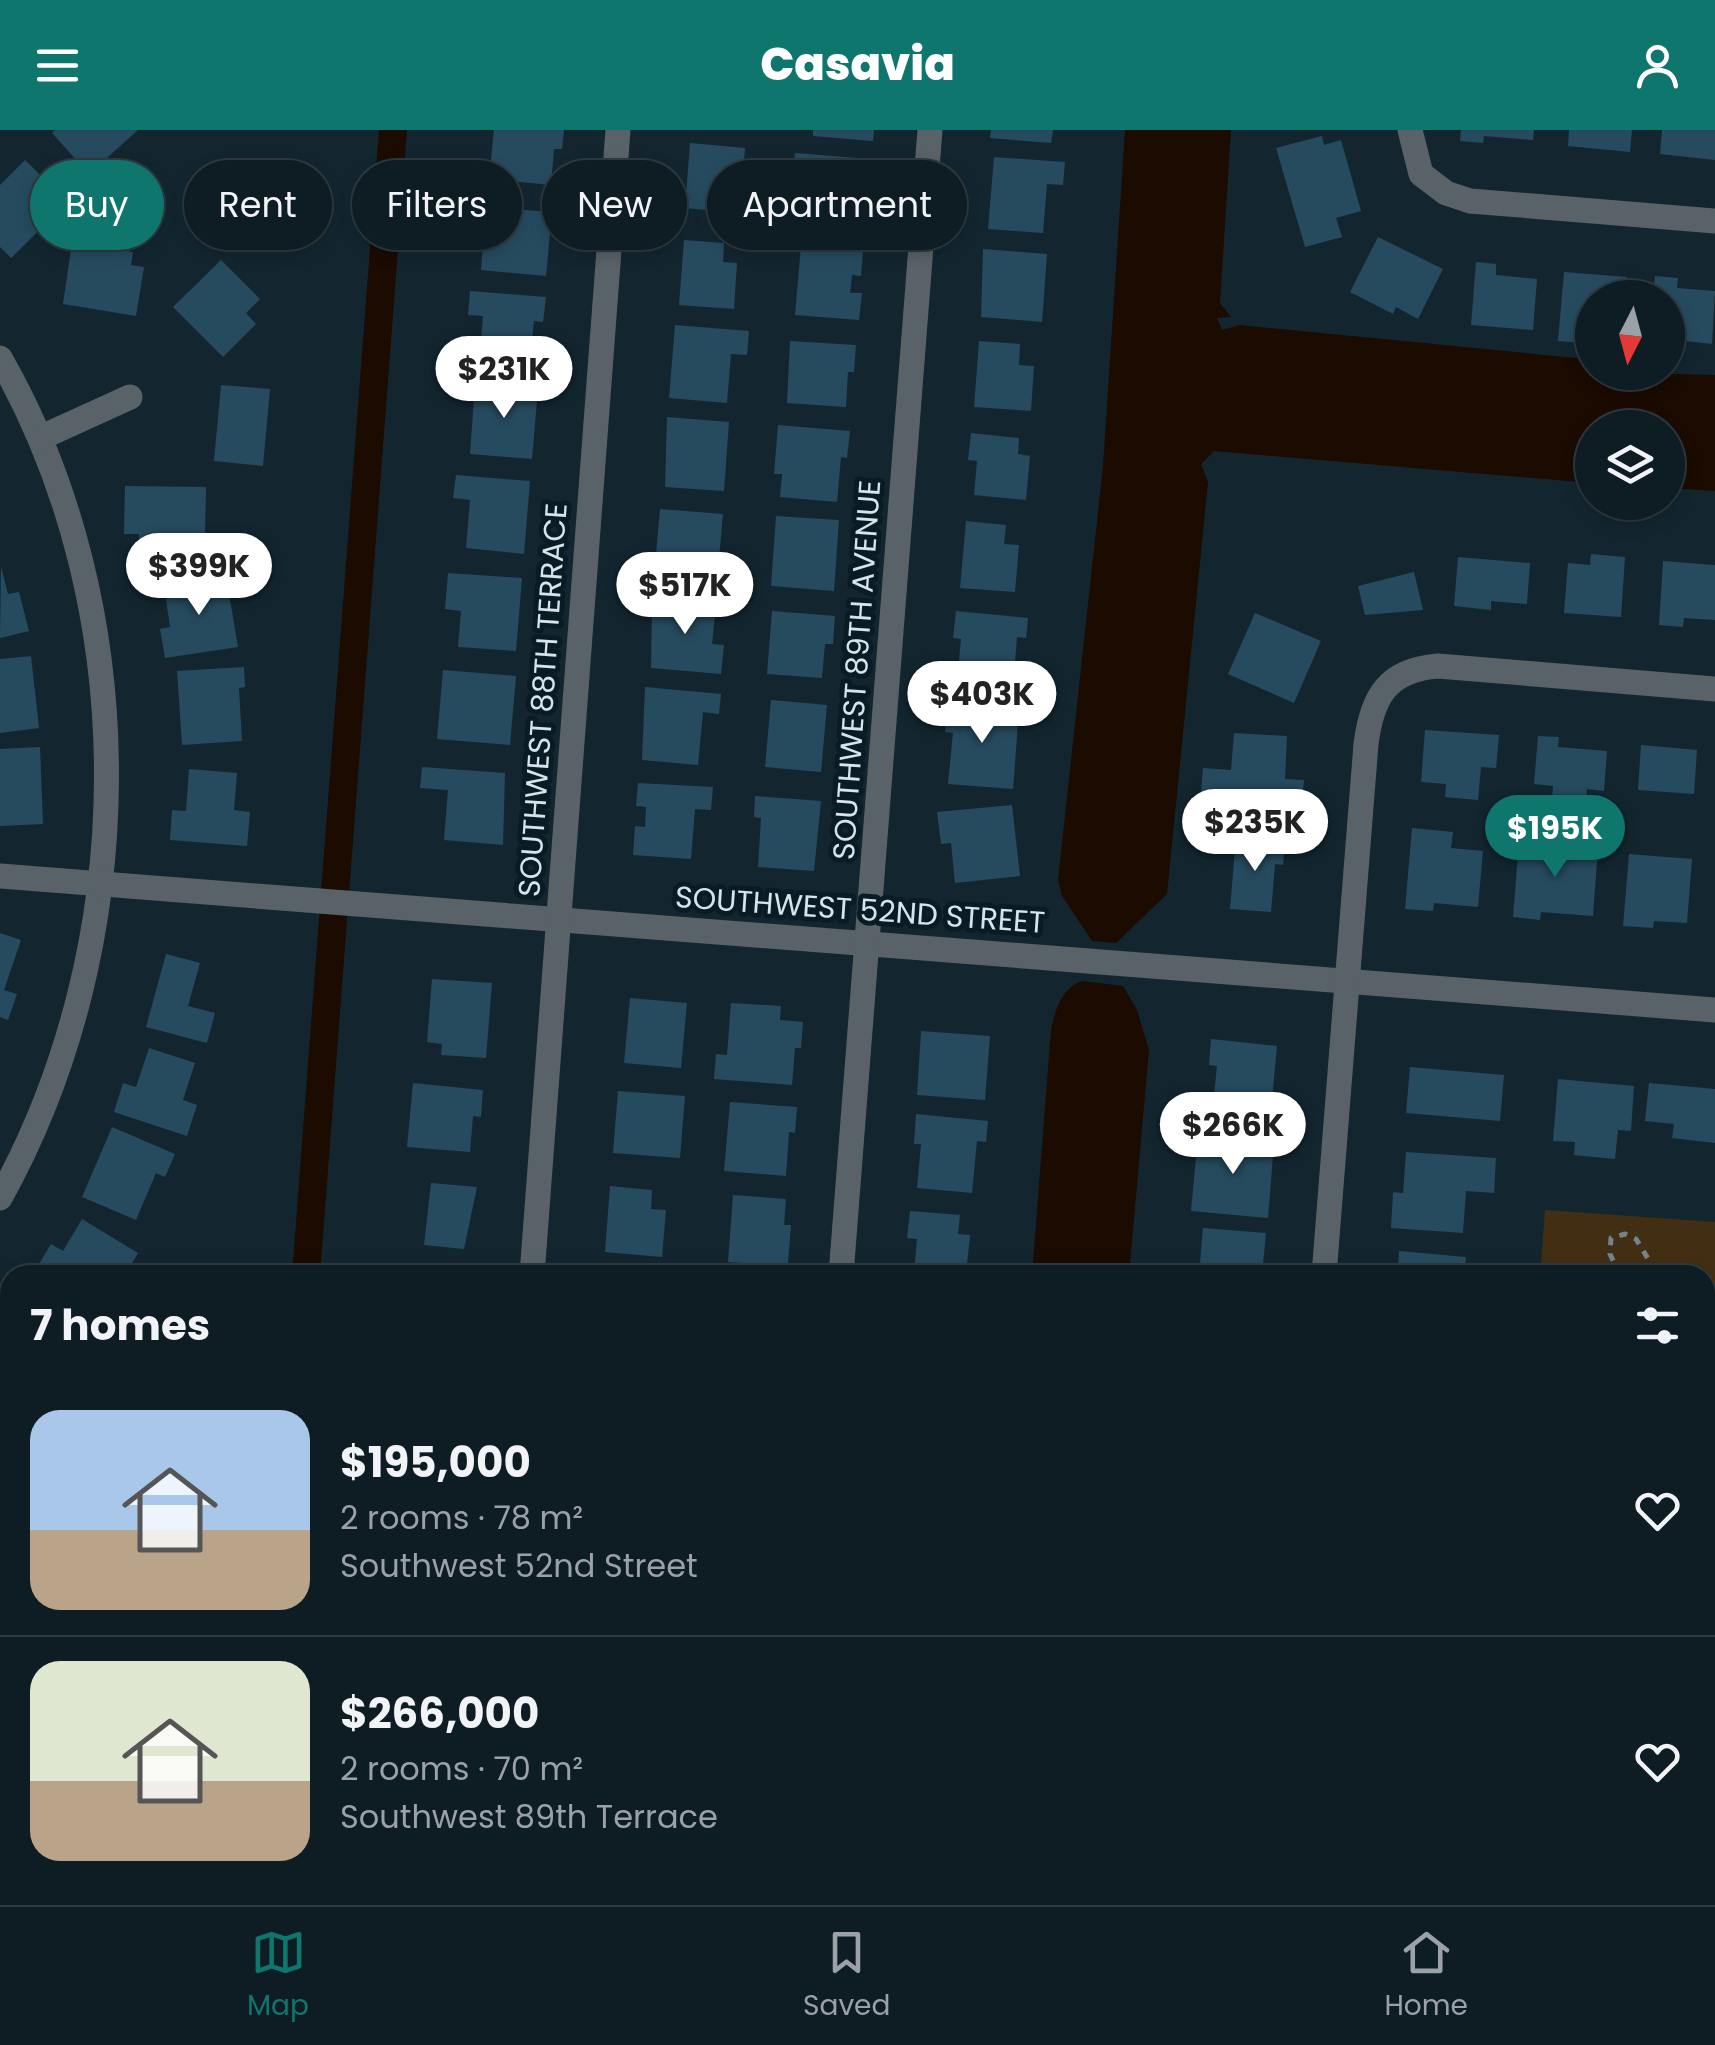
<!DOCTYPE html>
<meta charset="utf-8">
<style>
body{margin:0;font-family:Poppins,sans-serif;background:#1c2931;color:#f1f3f6;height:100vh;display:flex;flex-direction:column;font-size:38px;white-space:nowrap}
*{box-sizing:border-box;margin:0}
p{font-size:32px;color:#9ba1a6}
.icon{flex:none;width:55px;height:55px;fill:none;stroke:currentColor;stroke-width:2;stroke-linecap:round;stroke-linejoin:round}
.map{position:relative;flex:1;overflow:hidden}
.sheet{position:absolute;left:0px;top:1135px;width:1715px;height:640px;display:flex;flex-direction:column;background:#0e1c24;border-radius:30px 30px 0 0;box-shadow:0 5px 15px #0003,0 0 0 2px #2e3a41}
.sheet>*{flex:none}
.top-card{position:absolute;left:30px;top:30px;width:1000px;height:90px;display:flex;gap:20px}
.needle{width:65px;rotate:186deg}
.buttons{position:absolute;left:1575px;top:150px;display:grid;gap:20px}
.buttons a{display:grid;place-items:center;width:110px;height:110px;border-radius:50%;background:#0e1c24;box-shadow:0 5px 15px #0003,0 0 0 2px #2e3a41;font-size:50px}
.price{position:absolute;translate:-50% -85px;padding:0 22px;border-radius:35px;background:#fff;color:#222;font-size:32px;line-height:65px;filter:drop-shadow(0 2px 5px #0008)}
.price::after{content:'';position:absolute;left:50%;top:60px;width:30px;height:22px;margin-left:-15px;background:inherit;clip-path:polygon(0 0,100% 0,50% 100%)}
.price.active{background:#0f766e;color:#fff}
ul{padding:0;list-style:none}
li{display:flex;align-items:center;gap:30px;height:250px;padding:0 30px}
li+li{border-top:2px solid #2e3a41}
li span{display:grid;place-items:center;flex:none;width:280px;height:200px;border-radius:30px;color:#555}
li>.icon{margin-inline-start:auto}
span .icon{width:120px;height:120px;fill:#fffc;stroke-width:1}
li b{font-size:42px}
h2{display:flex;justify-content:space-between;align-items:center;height:120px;padding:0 30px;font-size:42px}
.chip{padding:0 35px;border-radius:45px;background:#0e1c24;box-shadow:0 5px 15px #0003,0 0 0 2px #2e3a41;font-size:35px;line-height:90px}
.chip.active{background:#0f766e;color:#fff}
header{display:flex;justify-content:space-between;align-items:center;height:130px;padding:0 30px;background:#0f766e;color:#fff;font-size:45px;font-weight:800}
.dock{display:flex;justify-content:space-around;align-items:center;height:140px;border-top:2px solid #2e3a41;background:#0e1c24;font-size:28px;color:#9ba1a6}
.dock a{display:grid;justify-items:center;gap:5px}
.dock .active{color:#0f766e}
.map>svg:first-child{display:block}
.green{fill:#422e13}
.water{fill:#1b0b00}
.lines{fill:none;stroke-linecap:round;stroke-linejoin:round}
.canal{stroke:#1b0b00;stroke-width:28}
.building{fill:#264b5f}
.path{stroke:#74838c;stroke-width:5;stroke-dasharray:8 8;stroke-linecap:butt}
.minor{stroke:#596267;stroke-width:25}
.labels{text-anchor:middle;stroke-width:10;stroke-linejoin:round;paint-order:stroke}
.street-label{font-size:30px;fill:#d8e4eb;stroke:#091c26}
</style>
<header><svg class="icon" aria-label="menu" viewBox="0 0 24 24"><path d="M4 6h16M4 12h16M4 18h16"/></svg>Casavia<svg class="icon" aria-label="person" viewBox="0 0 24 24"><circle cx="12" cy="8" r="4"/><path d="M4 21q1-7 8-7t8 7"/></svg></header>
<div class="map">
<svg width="1715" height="1775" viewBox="0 0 1715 1775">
<rect width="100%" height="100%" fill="#132630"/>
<path class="green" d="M 1545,1080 L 1715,1092 L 1715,1775 L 1542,1775 L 1537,1765 L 1705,1765 L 1705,1145 L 1540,1145 Z"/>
<g class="water">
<path d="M 1125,0 L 1231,0 L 1220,173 L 1231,187 L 1217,188 L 1222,200 L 1240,195 L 1586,229 L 1592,231 L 1592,242 L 1715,245 L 1715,361 L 1668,358 L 1668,298 L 1592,298 L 1592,353 L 1214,321 L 1201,334 L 1208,352 L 1167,764 L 1116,813 L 1092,811 L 1062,766 L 1058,750 L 1103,336 Z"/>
<path d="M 1083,851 L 1123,856 L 1137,880 L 1149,920 L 1129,1145 L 1032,1145 L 1051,900 C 1055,880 1062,857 1083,851 Z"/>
<path d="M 769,1765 L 1074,1765 L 1074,1775 L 852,1775 Z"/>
</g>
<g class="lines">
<g class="canal">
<path d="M 306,1145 L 393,0"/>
<path d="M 257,1775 L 258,1765"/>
</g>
</g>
<g class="building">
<path d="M 55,0 L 138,0 L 89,44 L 52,3 Z"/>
<path d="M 494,0 L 564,0 L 562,19 L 554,19 L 551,55 L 489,49 Z"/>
<path d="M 813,0 L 874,0 L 873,11 L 813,6 Z"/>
<path d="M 991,0 L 1053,0 L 1051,13 L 990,8 Z"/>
<path d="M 1461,0 L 1534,0 L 1533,10 L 1484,6 L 1483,13 L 1460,11 Z"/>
<path d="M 1569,0 L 1632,0 L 1630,22 L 1568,16 Z"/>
<path d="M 1662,0 L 1715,0 L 1715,30 L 1660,24 Z"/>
<path d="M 1322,6 L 1324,15 L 1341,10 L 1361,81 L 1336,88 L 1342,107 L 1305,117 L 1276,18 Z"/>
<path d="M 690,13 L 745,18 L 740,83 L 685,78 Z"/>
<path d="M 795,23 L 870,29 L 864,103 L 807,98 L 811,46 L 793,45 Z"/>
<path d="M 994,27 L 1065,32 L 1063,55 L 1047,54 L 1043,103 L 988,99 Z"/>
<path d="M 25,30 L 68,72 L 11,128 L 0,117 L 0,55 Z"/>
<path d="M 486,77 L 552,82 L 546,146 L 481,140 Z"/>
<path d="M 1378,107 L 1443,139 L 1418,189 L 1396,177 L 1393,184 L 1350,162 Z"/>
<path d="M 684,110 L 724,113 L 723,132 L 737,133 L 734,179 L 679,175 Z"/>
<path d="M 72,112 L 133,122 L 131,135 L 144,137 L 136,186 L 63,174 Z"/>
<path d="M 801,116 L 863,121 L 861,146 L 852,145 L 850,163 L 862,163 L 859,190 L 795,185 Z"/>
<path d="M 983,119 L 1047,124 L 1042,192 L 981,187 Z"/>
<path d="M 221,130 L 260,169 L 246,183 L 256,194 L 223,227 L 173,177 Z"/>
<path d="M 1476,132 L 1496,134 L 1496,145 L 1537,149 L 1533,200 L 1471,195 Z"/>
<path d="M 1564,142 L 1627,147 L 1625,168 L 1592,168 L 1592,206 L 1582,205 L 1582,213 L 1558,211 Z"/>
<path d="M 1655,146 L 1678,148 L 1677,158 L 1715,161 L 1712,214 L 1686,211 L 1687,201 L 1668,199 L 1668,168 L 1653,168 Z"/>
<path d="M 470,161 L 546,167 L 543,192 L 534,191 L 532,210 L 542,211 L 540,240 L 479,235 L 483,186 L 468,185 Z"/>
<path d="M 675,195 L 749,201 L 747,225 L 731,224 L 727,273 L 669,268 Z"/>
<path d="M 790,211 L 856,215 L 854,242 L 848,242 L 846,277 L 787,273 Z"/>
<path d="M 979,211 L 1020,214 L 1019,235 L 1034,236 L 1031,281 L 974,277 Z"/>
<path d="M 475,254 L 538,259 L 532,329 L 470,324 Z"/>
<path d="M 221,255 L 270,259 L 263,336 L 214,331 Z"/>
<path d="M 667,287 L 729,292 L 724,361 L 665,357 Z"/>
<path d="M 778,295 L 850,301 L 847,328 L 841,327 L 837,372 L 780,367 L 782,344 L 774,344 Z"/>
<path d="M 971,303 L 1019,308 L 1018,324 L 1030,326 L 1026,370 L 974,365 L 977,331 L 968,330 Z"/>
<path d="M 456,345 L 530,351 L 524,424 L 466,418 L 470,370 L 453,368 Z"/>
<path d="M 125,356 L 206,357 L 205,403 L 179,403 L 178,415 L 139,414 L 139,404 L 124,404 Z"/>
<path d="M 660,379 L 723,384 L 717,452 L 654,447 Z"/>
<path d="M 776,386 L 839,390 L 834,461 L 771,456 Z"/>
<path d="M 966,391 L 1006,395 L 1004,414 L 1019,415 L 1015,462 L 960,458 Z"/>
<path d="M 1591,424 L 1625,427 L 1621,487 L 1564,483 L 1568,433 L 1590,435 Z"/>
<path d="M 1458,427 L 1530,433 L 1527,474 L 1491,471 L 1491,480 L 1454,476 Z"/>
<path d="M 1663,431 L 1715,435 L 1715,490 L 1684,488 L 1683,497 L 1659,495 Z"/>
<path d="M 1,437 L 8,464 L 19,462 L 29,501 L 0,508 Z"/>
<path d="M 1414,442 L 1423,480 L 1365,485 L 1358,456 Z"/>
<path d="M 448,443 L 522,448 L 516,521 L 458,517 L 461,481 L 445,479 Z"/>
<path d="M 226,446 L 238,517 L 165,528 L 160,499 L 170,497 L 164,455 Z"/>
<path d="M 652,469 L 716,475 L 712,514 L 724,515 L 721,544 L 651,538 Z"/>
<path d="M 772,481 L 835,486 L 833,514 L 825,514 L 822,548 L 767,544 Z"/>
<path d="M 956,481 L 1028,488 L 1026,508 L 1017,507 L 1013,556 L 957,552 L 961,509 L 953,508 Z"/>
<path d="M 1255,483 L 1321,511 L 1294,573 L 1228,544 Z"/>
<path d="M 31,526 L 39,598 L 0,603 L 0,529 Z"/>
<path d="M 244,537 L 245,557 L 239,558 L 242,611 L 182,615 L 177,541 Z"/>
<path d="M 443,540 L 516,546 L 510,615 L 437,609 Z"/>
<path d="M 645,557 L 721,564 L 719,584 L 703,582 L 698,635 L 642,630 Z"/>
<path d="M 771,570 L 827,575 L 821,642 L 765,637 Z"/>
<path d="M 947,574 L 1019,580 L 1013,659 L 948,654 L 953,603 L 945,602 Z"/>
<path d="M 1425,600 L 1499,605 L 1496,638 L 1481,637 L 1478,670 L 1445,667 L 1446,654 L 1421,652 Z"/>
<path d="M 1234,603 L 1287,606 L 1285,649 L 1304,650 L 1301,684 L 1200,676 L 1203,638 L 1231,640 Z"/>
<path d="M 1538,606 L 1559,607 L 1558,617 L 1607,621 L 1604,661 L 1587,659 L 1586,673 L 1552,670 L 1553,656 L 1534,654 Z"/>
<path d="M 1641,615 L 1697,620 L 1694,664 L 1638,660 Z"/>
<path d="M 40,617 L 43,694 L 0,696 L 0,619 Z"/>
<path d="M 422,637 L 505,643 L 503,715 L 444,710 L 448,660 L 420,658 Z"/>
<path d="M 189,639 L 237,643 L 234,680 L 250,682 L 247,716 L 170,710 L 172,680 L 186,681 Z"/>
<path d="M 638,653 L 713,657 L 711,680 L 695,679 L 691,729 L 633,725 L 635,696 L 645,697 L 646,677 L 636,676 Z"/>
<path d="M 755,666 L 821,671 L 814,741 L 758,737 L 761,688 L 754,687 Z"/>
<path d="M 1012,675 L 1020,746 L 955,753 L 951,713 L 941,714 L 937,682 Z"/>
<path d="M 1412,698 L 1453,702 L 1451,718 L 1483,721 L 1478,777 L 1434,773 L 1433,781 L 1405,779 Z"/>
<path d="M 1236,708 L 1285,712 L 1283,735 L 1275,734 L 1271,782 L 1230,779 Z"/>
<path d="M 1519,712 L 1598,718 L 1593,786 L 1541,782 L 1540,790 L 1513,787 Z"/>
<path d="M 1629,724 L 1692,729 L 1687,793 L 1654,791 L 1653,798 L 1623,796 Z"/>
<path d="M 0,803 L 21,810 L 4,860 L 17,864 L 8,890 L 0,887 Z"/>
<path d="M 166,824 L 200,833 L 188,876 L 215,883 L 207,913 L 146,897 Z"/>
<path d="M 432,849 L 492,853 L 486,928 L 441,925 L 442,914 L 427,912 Z"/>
<path d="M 630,868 L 687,873 L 681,938 L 624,933 Z"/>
<path d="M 731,873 L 781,876 L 780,890 L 803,892 L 801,918 L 795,918 L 792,955 L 714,949 L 716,924 L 727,925 Z"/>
<path d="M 921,901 L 990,906 L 985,970 L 917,965 Z"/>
<path d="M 1211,909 L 1277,916 L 1270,991 L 1212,985 L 1217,936 L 1209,935 Z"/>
<path d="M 149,918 L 195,933 L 183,970 L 197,975 L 187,1006 L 114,982 L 123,953 L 136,957 Z"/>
<path d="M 1410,937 L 1504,945 L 1500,991 L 1406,983 Z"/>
<path d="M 1558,949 L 1634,956 L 1631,1001 L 1618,1000 L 1615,1029 L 1574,1025 L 1575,1012 L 1553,1011 Z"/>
<path d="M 413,953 L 483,960 L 481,987 L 473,986 L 470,1022 L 407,1017 Z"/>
<path d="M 1649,953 L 1715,959 L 1715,1013 L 1672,1008 L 1674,994 L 1645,991 Z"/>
<path d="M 618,961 L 685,966 L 680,1028 L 613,1023 Z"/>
<path d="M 730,972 L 797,977 L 795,1003 L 789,1002 L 786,1046 L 724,1041 Z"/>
<path d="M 916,984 L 988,991 L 986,1012 L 977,1011 L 972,1063 L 917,1058 L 921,1014 L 914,1014 Z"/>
<path d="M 112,997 L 175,1024 L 165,1047 L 156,1043 L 136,1090 L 82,1067 Z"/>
<path d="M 1198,1005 L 1274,1013 L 1268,1088 L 1191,1081 Z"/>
<path d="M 1406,1022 L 1496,1028 L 1494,1063 L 1466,1061 L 1463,1103 L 1391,1098 L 1393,1062 L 1403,1063 Z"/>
<path d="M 431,1053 L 477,1057 L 464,1119 L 424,1115 Z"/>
<path d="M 610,1056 L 652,1060 L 651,1079 L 666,1080 L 662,1127 L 605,1122 Z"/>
<path d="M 733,1065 L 786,1069 L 784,1095 L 791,1095 L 787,1145 L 756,1144 L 756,1134 L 728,1132 Z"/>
<path d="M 910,1081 L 960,1085 L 958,1104 L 970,1105 L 966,1145 L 914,1143 L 917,1109 L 907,1108 Z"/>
<path d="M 82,1089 L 138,1123 L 125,1145 L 46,1145 L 36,1139 L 51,1114 L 63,1121 Z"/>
<path d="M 1203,1098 L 1266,1103 L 1262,1145 L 1199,1145 Z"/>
<path d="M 1399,1121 L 1466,1127 L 1464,1145 L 1398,1145 Z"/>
<path d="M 10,1176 L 10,1230 L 0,1224 L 0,1194 Z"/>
<path d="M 0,1398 L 10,1399 L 10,1464 L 0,1463 Z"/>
<path d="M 0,1509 L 10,1512 L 10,1573 L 0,1570 Z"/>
<path d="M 28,1765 L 117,1765 L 123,1775 L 34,1775 Z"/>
<path d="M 1375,1765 L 1441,1765 L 1442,1775 L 1376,1775 Z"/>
</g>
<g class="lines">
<g class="path">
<path d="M 1620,1145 L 1610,1124 L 1611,1108 L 1625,1104 L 1636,1109 L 1658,1145"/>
<path d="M 1705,1177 L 1715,1177"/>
</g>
<g class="minor">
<path d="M 1410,0 L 1421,44 L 1446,63 L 1470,71 L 1715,91"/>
<path d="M 0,228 C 144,480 140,816 0,1068"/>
<path d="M 40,308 L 130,267"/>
<path d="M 0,746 L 1715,880"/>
<path d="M 532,1145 L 618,0"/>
<path d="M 841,1145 L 930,0"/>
<path d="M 1324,1145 L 1366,614 C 1372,567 1387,540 1438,536 L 1715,559"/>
<path d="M 0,1283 L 10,1289"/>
<path d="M 0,1662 L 8,1663"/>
<path d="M 1308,1765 L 1309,1775"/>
<path d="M 485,1775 L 485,1765"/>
</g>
</g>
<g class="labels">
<g class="street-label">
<text transform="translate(857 540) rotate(-86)" y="10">SOUTHWEST 89TH AVENUE</text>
<text transform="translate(543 570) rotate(-86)" y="10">SOUTHWEST 88TH TERRACE</text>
<text transform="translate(860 780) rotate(4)" y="10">SOUTHWEST 52ND STREET</text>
</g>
</g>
</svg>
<div class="buttons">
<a><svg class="needle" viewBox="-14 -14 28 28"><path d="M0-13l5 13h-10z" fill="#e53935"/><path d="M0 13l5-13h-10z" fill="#9ba1a6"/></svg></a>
<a><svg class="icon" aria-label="layers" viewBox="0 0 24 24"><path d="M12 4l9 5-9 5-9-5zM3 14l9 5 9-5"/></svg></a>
</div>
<b class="price" style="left:504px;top:291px">$231K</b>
<b class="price" style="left:199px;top:488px">$399K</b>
<b class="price" style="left:685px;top:507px">$517K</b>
<b class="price" style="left:982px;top:616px">$403K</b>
<b class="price" style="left:1255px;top:744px">$235K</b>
<b class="price active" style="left:1555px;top:750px">$195K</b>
<b class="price" style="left:1233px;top:1047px">$266K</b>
<div class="top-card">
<a class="chip active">Buy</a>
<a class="chip">Rent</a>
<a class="chip">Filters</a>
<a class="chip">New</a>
<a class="chip">Apartment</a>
</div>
<section class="sheet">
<h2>7 homes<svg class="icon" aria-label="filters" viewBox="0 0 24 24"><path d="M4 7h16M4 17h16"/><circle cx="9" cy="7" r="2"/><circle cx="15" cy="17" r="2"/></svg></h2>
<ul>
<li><span style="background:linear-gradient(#a9c7e8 60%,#b9a48a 0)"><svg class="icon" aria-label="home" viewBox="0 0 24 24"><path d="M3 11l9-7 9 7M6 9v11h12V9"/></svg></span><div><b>$195,000</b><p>2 rooms · 78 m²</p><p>Southwest 52nd Street</p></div><svg class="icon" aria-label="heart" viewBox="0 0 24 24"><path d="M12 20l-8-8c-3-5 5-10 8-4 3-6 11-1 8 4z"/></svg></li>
<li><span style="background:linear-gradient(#dfe7d0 60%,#b9a48a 0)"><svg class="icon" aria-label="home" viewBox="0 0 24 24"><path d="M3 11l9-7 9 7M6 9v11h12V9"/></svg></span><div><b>$266,000</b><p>2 rooms · 70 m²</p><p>Southwest 89th Terrace</p></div><svg class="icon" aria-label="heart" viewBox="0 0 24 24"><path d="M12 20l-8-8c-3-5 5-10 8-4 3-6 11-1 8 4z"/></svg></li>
</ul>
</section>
</div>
<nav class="dock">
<a class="active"><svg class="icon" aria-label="map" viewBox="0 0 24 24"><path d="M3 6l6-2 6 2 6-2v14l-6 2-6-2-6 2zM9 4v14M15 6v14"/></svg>Map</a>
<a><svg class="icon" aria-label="saved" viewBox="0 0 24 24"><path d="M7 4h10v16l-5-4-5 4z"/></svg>Saved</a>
<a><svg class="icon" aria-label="home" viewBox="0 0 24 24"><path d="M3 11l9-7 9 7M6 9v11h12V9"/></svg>Home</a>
</nav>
